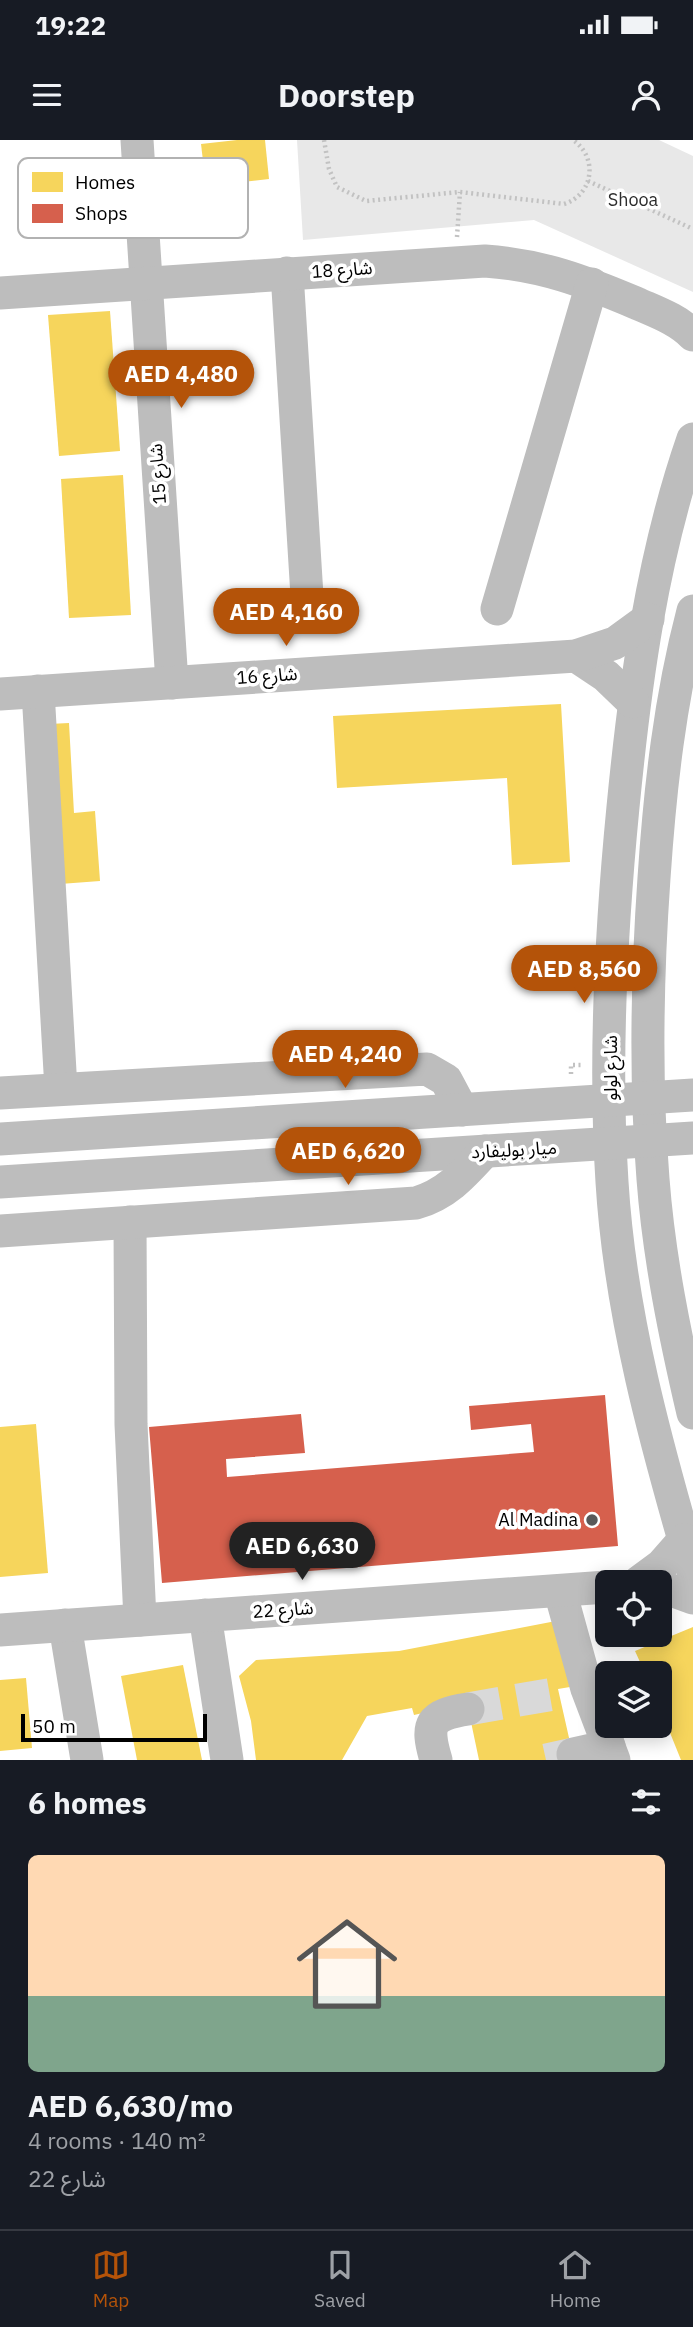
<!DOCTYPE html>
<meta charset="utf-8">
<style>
body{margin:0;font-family:"IBM Plex Sans","Noto Sans Arabic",sans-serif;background:#20242c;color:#f1f3f6;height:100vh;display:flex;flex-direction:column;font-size:26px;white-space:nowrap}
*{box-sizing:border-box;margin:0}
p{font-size:23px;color:#9ea1a6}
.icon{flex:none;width:38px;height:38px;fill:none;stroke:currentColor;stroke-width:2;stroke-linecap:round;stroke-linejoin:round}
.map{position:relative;height:1620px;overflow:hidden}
.panel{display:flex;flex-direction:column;background:#171b24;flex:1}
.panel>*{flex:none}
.controls{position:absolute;left:595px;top:1430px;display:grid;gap:14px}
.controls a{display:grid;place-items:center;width:77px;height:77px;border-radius:10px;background:#171b24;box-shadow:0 4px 18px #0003;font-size:35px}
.scale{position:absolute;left:21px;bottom:18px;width:186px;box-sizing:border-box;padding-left:7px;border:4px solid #000;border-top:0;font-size:19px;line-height:24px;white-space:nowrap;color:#000;-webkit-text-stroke:5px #fff;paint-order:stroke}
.price{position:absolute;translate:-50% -60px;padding:0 16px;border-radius:24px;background:#b45309;color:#fff;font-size:23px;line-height:46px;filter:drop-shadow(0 2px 4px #0008)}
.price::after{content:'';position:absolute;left:50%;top:42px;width:21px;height:16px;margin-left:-10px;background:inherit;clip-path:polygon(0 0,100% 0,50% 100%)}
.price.selected{background:#222;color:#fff}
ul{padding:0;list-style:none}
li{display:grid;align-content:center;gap:14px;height:371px;padding:0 28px}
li+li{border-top:2px solid #363941}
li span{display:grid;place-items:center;height:217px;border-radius:10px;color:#555}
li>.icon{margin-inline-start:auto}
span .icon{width:126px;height:126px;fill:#fffc;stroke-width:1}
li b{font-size:30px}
h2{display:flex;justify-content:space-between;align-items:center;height:84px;padding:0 28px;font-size:30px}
.status{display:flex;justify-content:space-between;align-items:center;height:49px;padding:0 35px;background:#171b24;direction:ltr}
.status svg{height:19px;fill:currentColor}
header{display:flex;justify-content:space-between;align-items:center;height:91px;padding:0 28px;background:#171b24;font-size:32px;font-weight:800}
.menu{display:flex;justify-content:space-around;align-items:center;height:98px;border-top:2px solid #363941;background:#171b24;font-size:19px;color:#9ea1a6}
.menu a{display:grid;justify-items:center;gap:4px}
.menu .selected{color:#b45309}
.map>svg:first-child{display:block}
.green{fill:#e8e8e8}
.homes{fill:#f6d55c}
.shops{fill:#d6604d}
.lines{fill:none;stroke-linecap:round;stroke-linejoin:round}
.minor-tunnel{stroke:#d9d9d9;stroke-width:33;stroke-dasharray:33 17;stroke-linecap:butt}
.path{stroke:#c2c2c2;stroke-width:4.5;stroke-dasharray:2 3.5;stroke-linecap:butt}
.minor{stroke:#bdbdbd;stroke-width:33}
.poi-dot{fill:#595959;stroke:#fff;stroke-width:2.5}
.labels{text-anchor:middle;stroke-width:7;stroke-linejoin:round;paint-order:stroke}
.park-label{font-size:18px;fill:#2c2c2c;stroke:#fff}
.street-label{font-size:18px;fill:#000;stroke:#fff}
.poi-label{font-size:18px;fill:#000;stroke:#fff;text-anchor:end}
.key{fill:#fff;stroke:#b2b2b2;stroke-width:2}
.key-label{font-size:19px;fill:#000}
</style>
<div class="status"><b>19:22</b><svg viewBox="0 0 49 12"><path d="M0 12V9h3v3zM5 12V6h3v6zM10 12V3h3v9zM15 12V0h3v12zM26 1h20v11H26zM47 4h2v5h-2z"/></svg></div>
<header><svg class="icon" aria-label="menu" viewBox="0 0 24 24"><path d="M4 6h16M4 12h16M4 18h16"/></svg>Doorstep<svg class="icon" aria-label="person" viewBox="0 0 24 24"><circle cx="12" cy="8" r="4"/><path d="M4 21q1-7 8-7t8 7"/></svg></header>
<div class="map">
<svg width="693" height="1620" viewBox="0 0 693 1620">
<rect width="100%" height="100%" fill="#fff"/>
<path class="green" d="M 297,0 L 659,0 L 693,16 L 693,152 L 534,80 L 303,100 Z"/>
<g class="homes">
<path d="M 237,0 L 265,0 L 269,39 L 206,46 L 201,4 Z"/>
<path d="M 110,171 L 120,311 L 59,316 L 48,175 Z"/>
<path d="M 123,335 L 131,475 L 69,478 L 61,339 Z"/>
<path d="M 561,564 L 570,722 L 512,725 L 507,638 L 337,648 L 333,576 Z"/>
<path d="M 69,583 L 74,673 L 95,671 L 100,741 L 60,744 L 49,584 Z"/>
<path d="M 36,1284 L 48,1433 L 0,1437 L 0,1287 Z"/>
<path d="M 556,1481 L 570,1547 L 558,1549 L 574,1620 L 479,1620 L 467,1563 L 414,1575 L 412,1568 L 367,1576 L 342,1620 L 256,1620 L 251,1581 L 239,1536 L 256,1520 L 399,1511 Z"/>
<path d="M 693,1487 L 693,1620 L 681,1620 L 660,1568 L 660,1533 L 645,1533 L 635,1511 Z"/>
<path d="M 183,1525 L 202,1620 L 137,1620 L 121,1536 Z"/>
<path d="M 26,1538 L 32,1608 L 0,1611 L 0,1540 Z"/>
</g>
<path class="shops" d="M 605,1255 L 618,1406 L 162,1443 L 149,1287 L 301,1274 L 305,1313 L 226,1319 L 227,1337 L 534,1312 L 531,1284 L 471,1290 L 469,1266 Z"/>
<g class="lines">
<g class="minor-tunnel">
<path d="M 468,1569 L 559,1553"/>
<path d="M 546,1620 L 573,1614"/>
</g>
<g class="path">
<path d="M 324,0 L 329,29 L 337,47 L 366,61 L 460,52 L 564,64 C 593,55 599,18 573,0"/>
<path d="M 588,41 L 693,89"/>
<path d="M 457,97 L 460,52"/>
<path d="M 571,934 L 571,925 L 581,925"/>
</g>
<g class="minor">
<path d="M 137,0 L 172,543"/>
<path d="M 287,133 L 307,456"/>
<path d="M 0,153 L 485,121 C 542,125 584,141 636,163 C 656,172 677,179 693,195"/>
<path d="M 693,299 C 652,417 635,543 623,667 C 611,790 604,917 612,1042 C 620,1174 656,1304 693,1431"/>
<path d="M 497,469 L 592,144"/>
<path d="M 693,471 C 670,559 660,648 654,738 C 647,838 645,938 653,1039 C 659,1118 675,1196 693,1273"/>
<path d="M 576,516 L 606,536 L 633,562"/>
<path d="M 38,551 L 61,949"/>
<path d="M 0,554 L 576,516 L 615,503 L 648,479"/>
<path d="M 0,953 L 427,929 L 446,940 L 462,970"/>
<path d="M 0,999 L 693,955"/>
<path d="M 0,1042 L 693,998"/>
<path d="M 130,1082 L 131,1284 L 140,1480"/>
<path d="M 0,1091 L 416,1063 C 447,1054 464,1034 485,1011"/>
<path d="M 639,1442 L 662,1425 L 684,1400"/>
<path d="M 660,1446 L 693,1458"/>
<path d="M 560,1451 L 587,1549 L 614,1620"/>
<path d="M 205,1475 L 227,1620"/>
<path d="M 65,1485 L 87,1620"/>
<path d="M 0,1490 L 607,1447"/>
<path d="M 573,1614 L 609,1606"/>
<path d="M 436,1620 C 425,1583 430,1575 468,1569"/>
</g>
</g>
<circle class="poi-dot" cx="592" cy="1380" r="7"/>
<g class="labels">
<g class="park-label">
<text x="633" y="66">Shooa</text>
</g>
<g class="street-label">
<text transform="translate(342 130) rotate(-4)" y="6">شارع 18</text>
<text transform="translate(158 334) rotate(-94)" y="6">شارع 15</text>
<text transform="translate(267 536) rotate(-4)" y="6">شارع 16</text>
<text transform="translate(611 928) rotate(-90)" y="6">شارع لولو</text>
<text transform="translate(514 1010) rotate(-3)" y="6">ميار بوليفارد</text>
<text transform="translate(283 1470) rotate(-4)" y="6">شارع 22</text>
</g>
<g class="poi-label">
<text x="578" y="1386">Al Madina</text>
</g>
</g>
<rect x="18" y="18" width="230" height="80" rx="10" class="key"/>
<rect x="32" y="32" width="31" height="20" fill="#f6d55c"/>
<rect x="32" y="64" width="31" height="19" fill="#d6604d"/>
<g class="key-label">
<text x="75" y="49">Homes</text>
<text x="75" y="80">Shops</text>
</g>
</svg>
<div class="controls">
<a><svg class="icon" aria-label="locate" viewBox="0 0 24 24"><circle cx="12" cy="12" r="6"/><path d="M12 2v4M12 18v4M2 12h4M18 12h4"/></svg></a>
<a><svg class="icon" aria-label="layers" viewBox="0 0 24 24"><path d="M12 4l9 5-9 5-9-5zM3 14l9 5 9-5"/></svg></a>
</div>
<div class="scale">50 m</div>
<b class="price" style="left:181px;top:270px">AED 4,480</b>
<b class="price" style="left:286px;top:508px">AED 4,160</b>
<b class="price" style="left:584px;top:865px">AED 8,560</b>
<b class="price" style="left:345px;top:950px">AED 4,240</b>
<b class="price" style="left:348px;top:1047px">AED 6,620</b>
<b class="price selected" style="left:302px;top:1442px">AED 6,630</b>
</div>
<section class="panel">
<h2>6 homes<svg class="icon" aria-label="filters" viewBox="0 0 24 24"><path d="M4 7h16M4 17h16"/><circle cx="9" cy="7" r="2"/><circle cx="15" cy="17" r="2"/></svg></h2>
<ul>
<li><span style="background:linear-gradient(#ffd9b3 65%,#7fa58c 0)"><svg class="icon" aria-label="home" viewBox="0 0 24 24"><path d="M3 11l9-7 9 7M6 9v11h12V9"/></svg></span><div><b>AED 6,630/mo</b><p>4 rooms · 140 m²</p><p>شارع 22</p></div></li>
</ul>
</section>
<nav class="menu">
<a class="selected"><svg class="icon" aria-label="map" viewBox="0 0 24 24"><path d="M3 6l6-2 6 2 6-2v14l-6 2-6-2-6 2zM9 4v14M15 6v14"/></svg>Map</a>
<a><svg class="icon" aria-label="saved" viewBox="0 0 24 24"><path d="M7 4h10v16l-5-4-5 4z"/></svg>Saved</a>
<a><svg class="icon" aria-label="home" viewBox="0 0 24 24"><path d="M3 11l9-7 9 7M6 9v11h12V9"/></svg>Home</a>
</nav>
